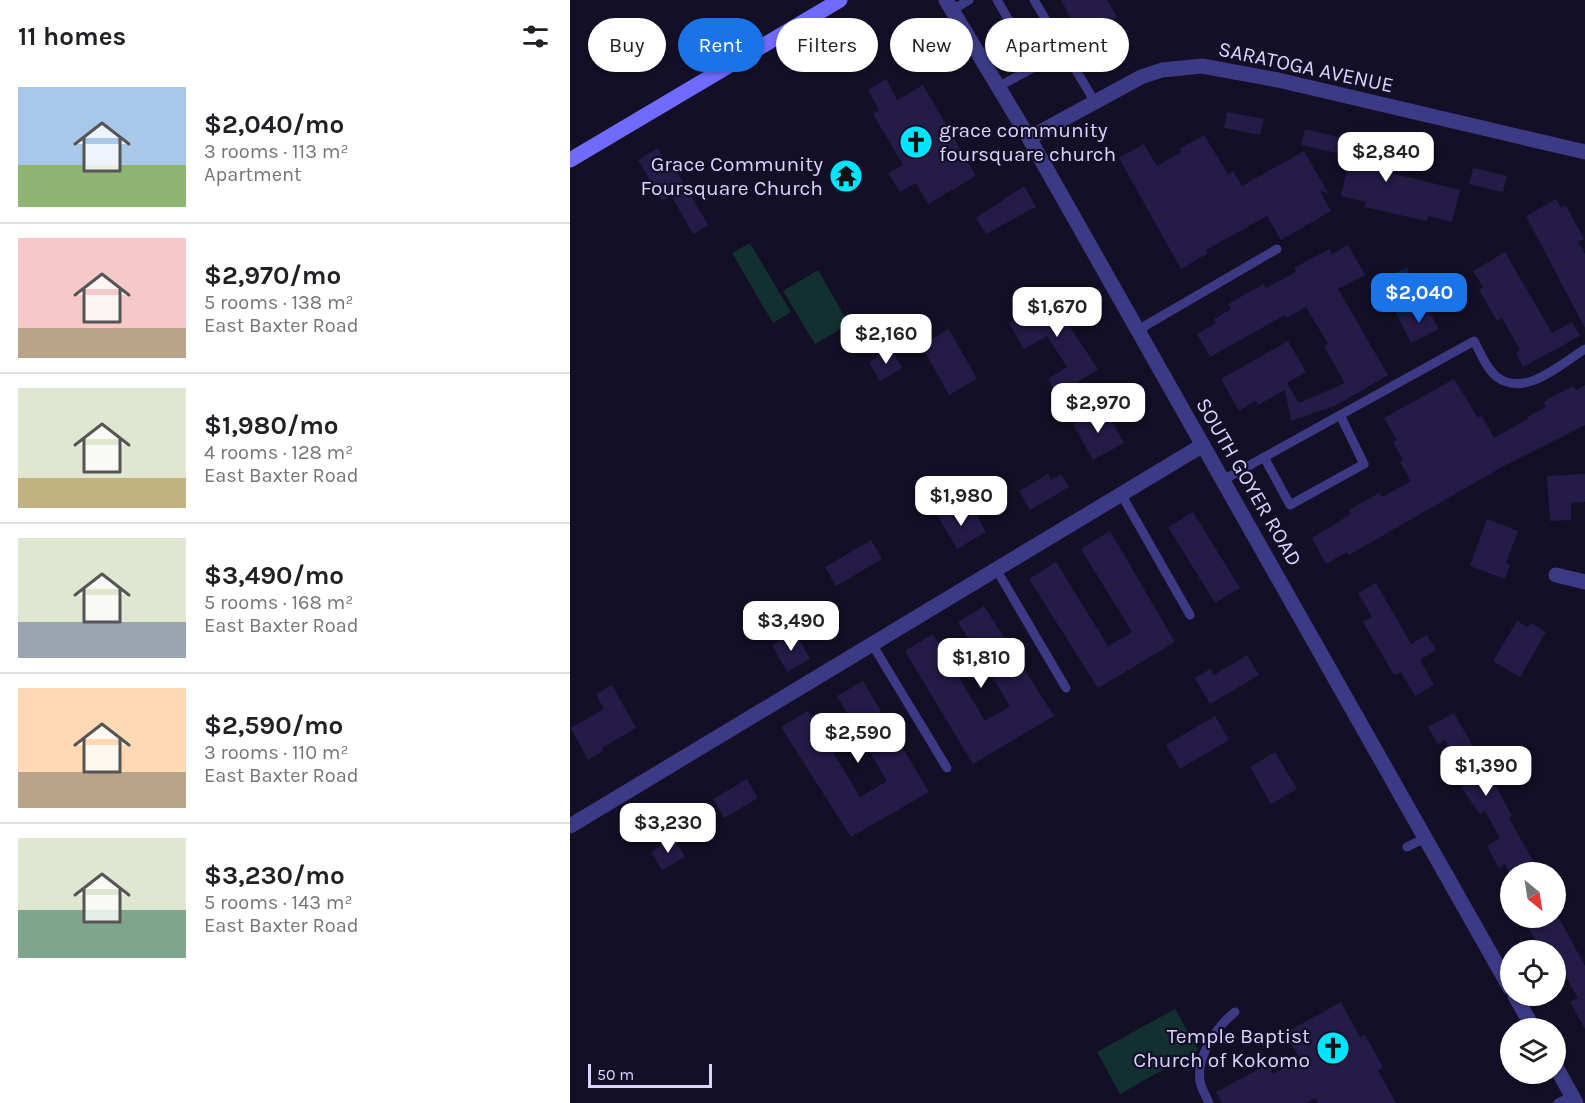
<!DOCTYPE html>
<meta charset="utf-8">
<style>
body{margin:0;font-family:Karla,sans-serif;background:#f2f2f2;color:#202124;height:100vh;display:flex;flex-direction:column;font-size:22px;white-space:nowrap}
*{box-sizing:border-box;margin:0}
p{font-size:20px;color:#757577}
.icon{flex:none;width:33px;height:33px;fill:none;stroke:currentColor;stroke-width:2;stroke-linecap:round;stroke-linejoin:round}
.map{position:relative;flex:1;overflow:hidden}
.details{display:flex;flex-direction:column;background:#fff;width:570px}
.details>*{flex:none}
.top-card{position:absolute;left:18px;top:18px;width:570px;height:54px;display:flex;gap:12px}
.needle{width:39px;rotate:150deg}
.controls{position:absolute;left:930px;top:862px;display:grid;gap:12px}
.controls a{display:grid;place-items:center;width:66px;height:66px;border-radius:50%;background:#fff;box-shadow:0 2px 4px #0004;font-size:30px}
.scale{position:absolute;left:18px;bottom:15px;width:124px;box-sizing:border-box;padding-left:6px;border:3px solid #d9d4ff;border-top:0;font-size:16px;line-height:21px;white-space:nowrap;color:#d9d4ff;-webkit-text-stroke:4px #130f26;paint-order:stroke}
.price{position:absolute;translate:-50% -51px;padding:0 14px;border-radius:12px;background:#fff;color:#222;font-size:20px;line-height:39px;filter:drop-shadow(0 2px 3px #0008)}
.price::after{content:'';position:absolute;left:50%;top:36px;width:18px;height:14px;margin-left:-9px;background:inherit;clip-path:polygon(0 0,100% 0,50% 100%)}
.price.on{background:#1a73e8;color:#fff}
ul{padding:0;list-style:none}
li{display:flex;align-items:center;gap:18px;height:150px;padding:0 18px}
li+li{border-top:2px solid #e0e0e0}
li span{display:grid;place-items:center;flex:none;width:168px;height:120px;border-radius:0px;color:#555}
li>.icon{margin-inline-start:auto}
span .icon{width:72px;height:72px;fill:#fffc;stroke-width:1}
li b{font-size:26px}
h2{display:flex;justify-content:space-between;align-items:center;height:72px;padding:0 18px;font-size:26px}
.tag{padding:0 21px;border-radius:27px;background:#fff;box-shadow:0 2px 4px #0004;font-size:21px;line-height:54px}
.tag.on{background:#1a73e8;color:#fff}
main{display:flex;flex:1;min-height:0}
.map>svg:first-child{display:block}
.green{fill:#12302f}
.water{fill:#0c2248}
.building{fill:#241b47}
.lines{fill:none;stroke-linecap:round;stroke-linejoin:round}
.service{stroke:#3d3a85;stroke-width:9}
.minor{stroke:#3d3a85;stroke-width:15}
.tertiary{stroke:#3d3a85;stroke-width:15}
.secondary{stroke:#6f6bff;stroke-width:15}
.labels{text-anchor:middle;stroke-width:4.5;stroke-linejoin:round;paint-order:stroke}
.street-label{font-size:21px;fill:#d9d4ff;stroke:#130f26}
.poi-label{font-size:21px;fill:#d9d4ff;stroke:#130f26;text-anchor:end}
</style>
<main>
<section class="details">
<h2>11 homes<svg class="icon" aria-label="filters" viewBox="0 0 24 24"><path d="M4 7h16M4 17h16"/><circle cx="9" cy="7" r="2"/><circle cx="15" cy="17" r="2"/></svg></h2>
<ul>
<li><span style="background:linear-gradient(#a9c7e8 65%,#8fb573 0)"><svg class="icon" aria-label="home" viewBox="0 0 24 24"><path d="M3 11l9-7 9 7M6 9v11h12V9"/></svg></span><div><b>$2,040/mo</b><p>3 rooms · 113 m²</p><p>Apartment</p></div></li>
<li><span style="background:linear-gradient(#f6c9c9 75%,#b9a48a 0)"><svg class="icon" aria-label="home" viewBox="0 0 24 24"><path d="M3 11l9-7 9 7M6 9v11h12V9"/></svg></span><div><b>$2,970/mo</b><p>5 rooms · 138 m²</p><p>East Baxter Road</p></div></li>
<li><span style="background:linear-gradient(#dfe7d0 75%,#c2b280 0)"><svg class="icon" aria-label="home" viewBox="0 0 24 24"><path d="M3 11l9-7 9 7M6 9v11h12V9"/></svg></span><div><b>$1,980/mo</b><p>4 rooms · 128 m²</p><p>East Baxter Road</p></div></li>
<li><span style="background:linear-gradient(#dfe7d0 70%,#9aa5b1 0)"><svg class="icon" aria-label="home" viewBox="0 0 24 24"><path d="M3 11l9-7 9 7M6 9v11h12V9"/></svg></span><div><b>$3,490/mo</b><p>5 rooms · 168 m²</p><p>East Baxter Road</p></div></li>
<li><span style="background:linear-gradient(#ffd9b3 70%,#b9a48a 0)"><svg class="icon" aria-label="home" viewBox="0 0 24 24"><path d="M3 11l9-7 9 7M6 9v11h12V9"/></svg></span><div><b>$2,590/mo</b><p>3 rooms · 110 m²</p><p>East Baxter Road</p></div></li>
<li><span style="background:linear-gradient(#dfe7d0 60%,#7fa58c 0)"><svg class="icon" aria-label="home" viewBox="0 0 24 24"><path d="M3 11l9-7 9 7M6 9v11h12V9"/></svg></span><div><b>$3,230/mo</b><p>5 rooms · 143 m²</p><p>East Baxter Road</p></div></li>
</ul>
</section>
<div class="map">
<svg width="1015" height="1103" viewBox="0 0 1015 1103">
<rect width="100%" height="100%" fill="#130f26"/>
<g class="green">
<path d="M 180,243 L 221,312 L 203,323 L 162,253 Z"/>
<path d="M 248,270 L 279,324 L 245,344 L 213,291 Z"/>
<path d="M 605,1009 L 628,1050 L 550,1094 L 527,1052 Z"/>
</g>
<path class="water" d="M 837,267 L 856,305 L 829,319 L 809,281 Z"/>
<g class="building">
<path d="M 491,0 L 537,0 L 547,17 L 511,37 Z"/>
<path d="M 316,79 L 327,100 L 353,85 L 406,176 L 358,204 L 346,183 L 330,192 L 318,173 L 333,165 L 303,114 L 309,110 L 298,90 Z"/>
<path d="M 657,112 L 694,119 L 690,135 L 654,128 Z"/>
<path d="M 735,129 L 802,145 L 797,167 L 890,190 L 882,222 L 858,216 L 857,221 L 794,207 L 796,202 L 771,196 L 780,156 L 731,145 Z"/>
<path d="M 634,135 L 658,174 L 663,171 L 672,186 L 734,151 L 758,193 L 750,191 L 761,211 L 711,240 L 697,216 L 636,250 L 638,253 L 611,269 L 549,158 L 574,144 L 587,166 L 611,152 L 609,149 Z"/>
<path d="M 88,148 L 102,173 L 106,170 L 138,225 L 123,234 L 101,195 L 92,201 L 68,160 Z"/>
<path d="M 903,168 L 937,176 L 933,192 L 899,184 Z"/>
<path d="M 454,186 L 466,207 L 416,234 L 406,218 Z"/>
<path d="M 986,199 L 991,208 L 996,206 L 1014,239 L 1008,242 L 1015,254 L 1015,328 L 956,216 Z"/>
<path d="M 778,245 L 795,275 L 768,289 L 818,375 L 767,405 L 721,421 L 715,390 L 688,405 L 686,401 L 669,411 L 651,379 L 718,341 L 736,372 L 717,383 L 729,403 L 775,383 L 754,346 L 758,344 L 736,307 L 717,318 L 715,315 L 640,357 L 627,334 L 646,323 L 644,319 L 661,309 L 658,304 L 694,284 L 696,288 L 726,272 L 724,268 L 759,249 L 762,254 Z"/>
<path d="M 935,252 L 982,333 L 1002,322 L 1010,336 L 953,367 L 946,353 L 950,350 L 932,318 L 927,321 L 909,290 L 913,287 L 903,271 Z"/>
<path d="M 497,290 L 512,316 L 498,324 L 528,369 L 488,395 L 478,379 L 497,367 L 477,336 L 454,349 L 439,323 Z"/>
<path d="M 856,305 L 869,329 L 841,343 L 829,319 Z"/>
<path d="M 379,329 L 407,379 L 379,395 L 351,345 Z"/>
<path d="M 321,349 L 332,368 L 310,381 L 299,362 Z"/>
<path d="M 884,379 L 908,418 L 912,416 L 924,438 L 958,419 L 957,417 L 976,407 L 973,402 L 1003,386 L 1006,390 L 1015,385 L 1015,425 L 934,466 L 779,555 L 777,552 L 756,564 L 742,538 L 781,514 L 779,510 L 809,493 L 812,497 L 841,481 L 830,462 L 833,460 L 823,442 L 827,440 L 814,418 Z"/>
<path d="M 534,407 L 554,443 L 523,460 L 503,424 Z"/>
<path d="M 478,474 L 481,480 L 491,474 L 499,487 L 460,510 L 449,491 Z"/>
<path d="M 1015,474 L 1015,502 L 1001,503 L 1001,520 L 980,521 L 977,476 Z"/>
<path d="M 385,505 L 393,520 L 405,512 L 416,532 L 387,549 L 368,516 Z"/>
<path d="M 623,512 L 670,588 L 645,603 L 598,527 Z"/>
<path d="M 917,519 L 948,531 L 936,563 L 940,564 L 935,579 L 900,566 Z"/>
<path d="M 540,531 L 605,642 L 528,688 L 459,579 L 486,562 L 538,646 L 562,632 L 511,549 Z"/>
<path d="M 301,540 L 312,559 L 266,586 L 255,567 Z"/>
<path d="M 806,583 L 841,644 L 857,635 L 866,650 L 850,660 L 864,685 L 845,696 L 831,672 L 824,675 L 793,622 L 802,617 L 788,593 Z"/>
<path d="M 414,606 L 484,716 L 403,764 L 335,651 L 363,634 L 415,721 L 440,706 L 388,622 Z"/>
<path d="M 947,621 L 958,627 L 961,623 L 976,632 L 950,677 L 923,661 Z"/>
<path d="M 225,632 L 240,659 L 217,672 L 202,645 Z"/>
<path d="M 677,655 L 689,675 L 640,704 L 625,678 L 640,669 L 644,675 Z"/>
<path d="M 293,681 L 359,792 L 281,837 L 211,727 L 238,711 L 290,797 L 317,781 L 267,696 Z"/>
<path d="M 42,685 L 66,728 L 32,748 L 34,751 L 18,760 L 1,728 L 34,709 L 26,694 Z"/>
<path d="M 884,713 L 918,772 L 928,767 L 935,779 L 925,785 L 942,816 L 939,818 L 970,873 L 940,873 L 935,864 L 929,868 L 917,846 L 930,838 L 915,811 L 910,814 L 891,787 L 899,783 L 875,740 L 868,744 L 858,727 Z"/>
<path d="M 645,716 L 659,740 L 610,769 L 596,745 Z"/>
<path d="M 705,752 L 727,789 L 701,804 L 680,767 Z"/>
<path d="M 177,779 L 188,798 L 154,818 L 143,799 Z"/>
<path d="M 104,838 L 115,857 L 92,870 L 81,852 Z"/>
<path d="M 953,918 L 989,918 L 994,927 L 1015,966 L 1015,1029 L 1000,1002 L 1008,998 L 995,975 L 986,980 L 986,951 L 972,951 Z"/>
<path d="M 771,1002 L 790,1037 L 795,1035 L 813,1067 L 808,1071 L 826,1103 L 748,1103 L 745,1098 L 736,1103 L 652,1103 L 646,1092 L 698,1064 L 703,1074 L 730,1059 L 715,1033 Z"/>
</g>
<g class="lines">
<g class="service">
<path d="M 427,0 L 466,66"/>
<path d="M 464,0 L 525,102"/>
<path d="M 382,10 L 399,0"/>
<path d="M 428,87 L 494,51"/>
<path d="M 568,330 L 707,249"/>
<path d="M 694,457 L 720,505 L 794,464 L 770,415"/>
<path d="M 653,480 L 904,341 C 910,352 917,370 927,377 C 955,398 991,364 1015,349"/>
<path d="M 551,494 L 620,615"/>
<path d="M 426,569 L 496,688"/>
<path d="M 302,644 L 377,768"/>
<path d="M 837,847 L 855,838"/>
<path d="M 639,1103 C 636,1096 631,1088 630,1081 C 626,1057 647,1026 665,1012"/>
<path d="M 988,1103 L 1002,1096"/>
</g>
<g class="minor">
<path d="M 459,138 L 571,77 L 592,70 L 632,66 L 708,80 L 1015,152"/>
<path d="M 986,575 L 1015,582"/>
<path d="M 0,826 L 633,445"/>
</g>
<g class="tertiary">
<path d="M 376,0 L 459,138 L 940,988"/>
<path d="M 945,996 L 964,1029"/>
<path d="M 986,1067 L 1006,1103"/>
</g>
<path class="secondary" d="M 0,160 L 270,0"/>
</g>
<defs>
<g id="church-disc" transform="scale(1.725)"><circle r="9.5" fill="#00e5ff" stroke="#130f26"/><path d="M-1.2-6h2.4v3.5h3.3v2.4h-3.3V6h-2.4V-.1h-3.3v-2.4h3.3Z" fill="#111"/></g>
<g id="temple-disc" transform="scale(1.725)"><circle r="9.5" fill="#00e5ff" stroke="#130f26"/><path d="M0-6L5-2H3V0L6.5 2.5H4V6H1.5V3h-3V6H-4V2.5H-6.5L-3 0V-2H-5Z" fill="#111"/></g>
</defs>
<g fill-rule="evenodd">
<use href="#church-disc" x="346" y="142"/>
<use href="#temple-disc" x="276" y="176"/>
<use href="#church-disc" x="763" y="1048"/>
</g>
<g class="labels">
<g class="street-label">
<text transform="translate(736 67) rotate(12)" y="7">SARATOGA AVENUE</text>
<text transform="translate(679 482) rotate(60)" y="7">SOUTH GOYER ROAD</text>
</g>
<g class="poi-label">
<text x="369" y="137" text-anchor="start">grace community<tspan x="369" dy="24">foursquare church</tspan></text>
<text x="253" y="171">Grace Community<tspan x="253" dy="24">Foursquare Church</tspan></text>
<text x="740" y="1043">Temple Baptist<tspan x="740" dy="24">Church of Kokomo</tspan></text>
</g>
</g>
</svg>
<div class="controls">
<a><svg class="needle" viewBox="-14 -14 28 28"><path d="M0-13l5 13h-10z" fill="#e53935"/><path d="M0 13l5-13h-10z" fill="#757577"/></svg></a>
<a><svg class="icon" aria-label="locate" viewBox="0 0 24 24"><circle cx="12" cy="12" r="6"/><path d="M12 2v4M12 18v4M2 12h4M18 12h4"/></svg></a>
<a><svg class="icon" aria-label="layers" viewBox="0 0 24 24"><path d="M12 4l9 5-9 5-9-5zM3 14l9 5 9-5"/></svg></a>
</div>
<div class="scale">50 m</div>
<b class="price" style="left:816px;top:183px">$2,840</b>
<b class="price on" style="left:849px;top:324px">$2,040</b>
<b class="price" style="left:487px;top:338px">$1,670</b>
<b class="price" style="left:316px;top:365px">$2,160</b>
<b class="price" style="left:528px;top:434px">$2,970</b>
<b class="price" style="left:391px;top:527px">$1,980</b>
<b class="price" style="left:221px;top:652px">$3,490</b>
<b class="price" style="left:411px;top:689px">$1,810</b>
<b class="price" style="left:288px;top:764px">$2,590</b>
<b class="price" style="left:916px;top:797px">$1,390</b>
<b class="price" style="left:98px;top:854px">$3,230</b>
<div class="top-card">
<a class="tag">Buy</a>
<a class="tag on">Rent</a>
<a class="tag">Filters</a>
<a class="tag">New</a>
<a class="tag">Apartment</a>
</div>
</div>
</main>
